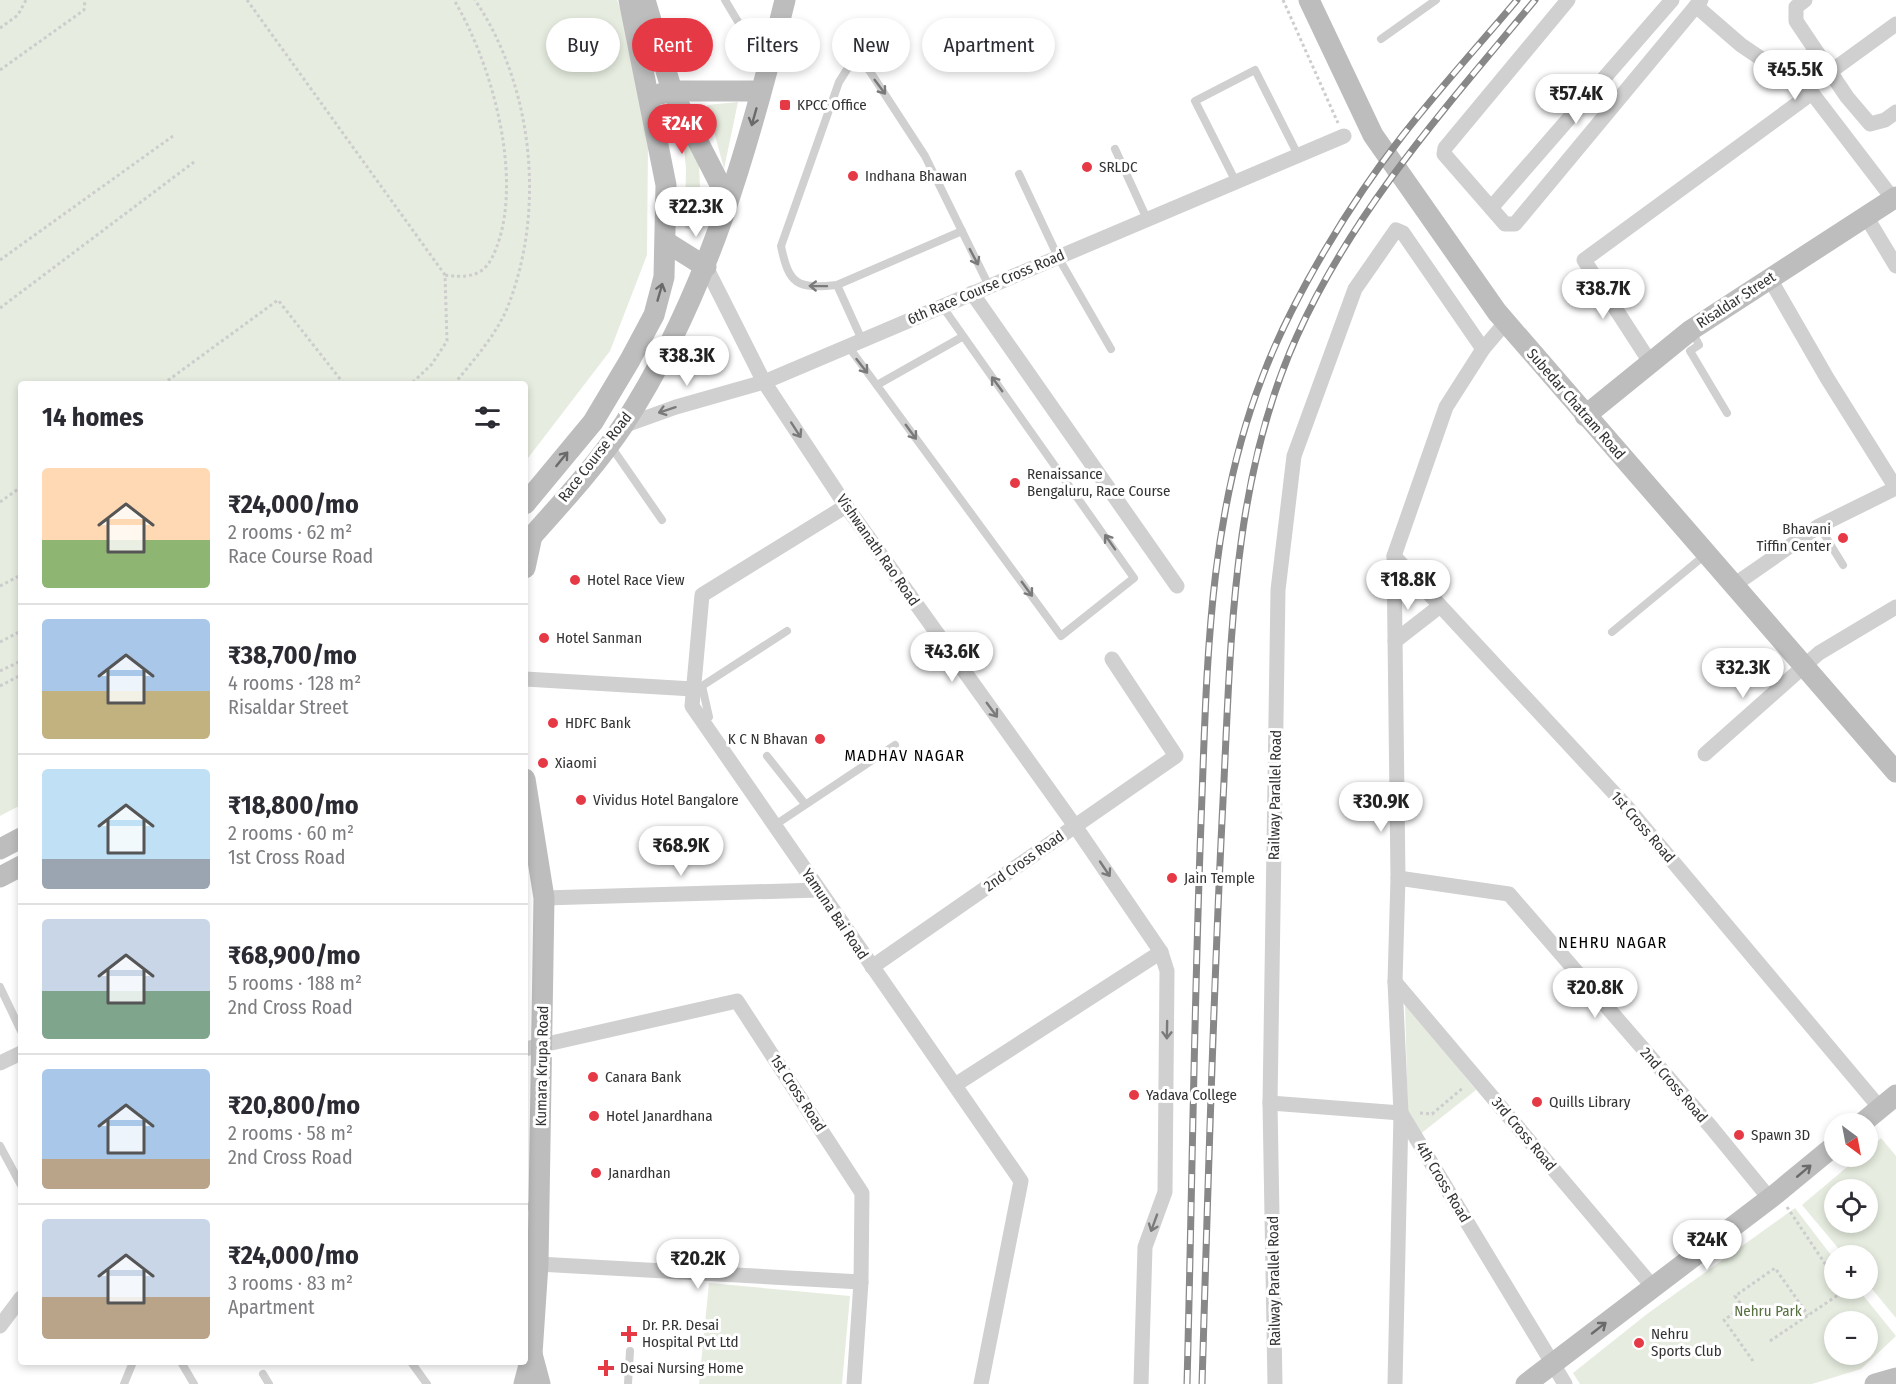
<!DOCTYPE html>
<meta charset="utf-8">
<style>
body{margin:0;font-family:"Fira Sans Condensed",sans-serif;background:#f7f7f7;color:#2b2b33;height:100vh;display:flex;flex-direction:column;font-size:22px;white-space:nowrap}
*{box-sizing:border-box;margin:0}
p{font-size:20px;color:#7c7c81}
.icon{flex:none;width:33px;height:33px;fill:none;stroke:currentColor;stroke-width:2;stroke-linecap:round;stroke-linejoin:round}
.map{position:relative;flex:1;overflow:hidden}
.details{position:absolute;left:18px;top:381px;width:510px;height:984px;display:flex;flex-direction:column;background:#fff;border-radius:6px;box-shadow:0 3px 9px #0003}
.details>*{flex:none}
.hud{position:absolute;left:546px;top:18px;width:570px;height:54px;display:flex;gap:12px}
.needle{width:39px;rotate:148deg}
.fabs{position:absolute;left:1824px;top:1113px;display:grid;gap:12px}
.fabs a{display:grid;place-items:center;width:54px;height:54px;border-radius:50%;background:#fff;box-shadow:0 3px 9px #0003;font-size:30px}
.price{position:absolute;translate:-50% -51px;padding:0 14px;border-radius:21px;background:#fff;color:#222;font-size:20px;line-height:39px;filter:drop-shadow(0 2px 3px #0008)}
.price::after{content:'';position:absolute;left:50%;top:36px;width:18px;height:14px;margin-left:-9px;background:inherit;clip-path:polygon(0 0,100% 0,50% 100%)}
.price.current{background:#e63946;color:#fff}
ul{padding:0;list-style:none}
li{display:flex;align-items:center;gap:18px;height:150px;padding:0 24px}
li+li{border-top:2px solid #e1e1e2}
li span{display:grid;place-items:center;flex:none;width:168px;height:120px;border-radius:6px;color:#555}
li>.icon{margin-inline-start:auto}
span .icon{width:72px;height:72px;fill:#fffc;stroke-width:1}
li b{font-size:26px}
h2{display:flex;justify-content:space-between;align-items:center;height:72px;padding:0 24px;font-size:26px}
.tag{padding:0 21px;border-radius:27px;background:#fff;box-shadow:0 3px 9px #0003;font-size:21px;line-height:54px}
.tag.current{background:#e63946;color:#fff}
.map>svg:first-child{display:block}
.green{fill:#e6ecdf;fill-rule:evenodd}
.lines{fill:none;stroke-linecap:round;stroke-linejoin:round}
.path{stroke:#cdcdcd;stroke-width:3;stroke-dasharray:3 3;stroke-linecap:butt}
.lane{stroke:#d0d0d0;stroke-width:8}
.street{stroke:#d0d0d0;stroke-width:15}
.secondary{stroke:#bdbdbd;stroke-width:21}
.rail-casing{stroke:#888;stroke-width:7}
.rail{stroke:#fff;stroke-width:4.5;stroke-dasharray:14;stroke-linecap:butt}
.oneway{stroke:#7a7a7a}
.oneway2{stroke:#6a6a6a}
.poi-dot{fill:#e63946;stroke:#fff;stroke-width:2}
.labels{text-anchor:middle;stroke-width:6;stroke-linejoin:round;paint-order:stroke}
.poi-label{font-size:15px;fill:#333;stroke:#fff;text-anchor:start}
.street-label{font-size:15px;fill:#333;stroke:#fff}
.park-label{font-size:15px;fill:#56703f;stroke:#fff}
.neighbourhood-label{font-size:16px;letter-spacing:1.5px;fill:#000;stroke:#fff}
</style>
<div class="map">
<svg width="1896" height="1384" viewBox="0 0 1896 1384">
<rect width="100%" height="100%" fill="#fff"/>
<g class="green">
<path d="M 0,0 L 617,0 L 635,47 L 648,147 L 647,255 L 610,351 L 525,462 L 525,384 L 21,384 L 21,805 L 0,816 Z"/>
<path d="M 738,102 L 724,169 L 707,105 Z"/>
<path d="M 681,120 L 699,164 L 700,188 L 692,226 L 689,229 L 685,228 L 685,224 L 686,168 Z"/>
<path d="M 1405,1003 L 1476,1090 L 1419,1135 L 1408,1119 Z"/>
<path d="M 1881,1138 L 1896,1156 L 1896,1318 L 1868,1284 L 1868,1256 L 1844,1255 L 1802,1205 L 1859,1157 L 1868,1156 L 1868,1150 ZM 1834,1190 L 1868,1190 L 1868,1222 L 1834,1222 Z"/>
<path d="M 1795,1208 L 1834,1259 L 1834,1288 L 1858,1289 L 1896,1336 L 1861,1369 L 1812,1384 L 1580,1384 L 1573,1373 L 1647,1314 ZM 1834,1322 L 1868,1322 L 1868,1354 L 1834,1354 Z"/>
<path d="M 709,1283 L 850,1296 L 842,1384 L 699,1384 Z"/>
</g>
<g class="lines">
<g class="path">
<path d="M 247,0 L 445,275 L 447,341 L 432,364 L 411,384"/>
<path d="M 1283,0 L 1338,123"/>
<path d="M 0,28 L 18,15 L 26,0"/>
<path d="M 0,70 L 84,10 L 85,0"/>
<path d="M 0,260 L 173,136"/>
<path d="M 445,275 C 480,280 490,270 500,237 C 520,167 491,62 454,0"/>
<path d="M 0,308 L 194,162"/>
<path d="M 163,384 L 278,300 L 344,384"/>
<path d="M 454,384 C 473,361 497,334 508,306 C 546,209 533,86 475,0"/>
<path d="M 0,502 L 21,487"/>
<path d="M 0,586 L 21,575"/>
<path d="M 0,642 L 21,631"/>
<path d="M 0,671 L 21,661"/>
<path d="M 0,686 L 21,675"/>
<path d="M 1420,1113 L 1432,1114 L 1464,1087"/>
<path d="M 1787,1207 L 1834,1277"/>
<path d="M 1770,1341 L 1844,1291 L 1842,1288"/>
<path d="M 1753,1361 L 1724,1320 L 1743,1307 L 1735,1296 L 1775,1268 L 1808,1315"/>
</g>
<g class="lane">
<path d="M 725,0 L 749,40 L 772,45"/>
<path d="M 1381,39 L 1436,0"/>
<path d="M 1115,149 L 1147,219"/>
<path d="M 1019,174 L 1058,257 L 1111,349"/>
<path d="M 1236,182 L 1195,101 L 1255,70 L 1298,155"/>
<path d="M 837,285 L 962,231"/>
<path d="M 1692,331 L 1699,345 L 1690,351 L 1727,413"/>
<path d="M 862,340 L 837,285 C 797,289 789,285 781,246 L 839,82 L 851,63 L 861,64 L 869,70 L 925,156 L 989,286"/>
<path d="M 848,346 L 1061,636 L 1134,578 L 942,306"/>
<path d="M 877,385 L 962,337"/>
<path d="M 610,445 L 662,520"/>
<path d="M 1819,526 L 1843,565"/>
<path d="M 1612,632 L 1705,555"/>
<path d="M 703,721 L 709,717 L 702,686 L 787,631"/>
<path d="M 767,756 L 805,804"/>
<path d="M 775,825 L 895,745"/>
<path d="M 0,987 L 21,1031"/>
<path d="M 0,1146 L 21,1185"/>
<path d="M 525,1207 L 538,1205"/>
<path d="M 181,1362 L 194,1384"/>
<path d="M 411,1362 L 427,1384"/>
<path d="M 263,1374 L 269,1384"/>
<path d="M 124,1384 L 133,1362"/>
<path d="M 628,1384 L 630,1351"/>
</g>
<g class="street">
<path d="M 1568,0 L 1445,148 L 1444,154 L 1505,224 L 1515,224 L 1701,0"/>
<path d="M 1805,0 L 1796,7 L 1796,21 L 1847,97 L 1870,124 L 1885,120 L 1896,112"/>
<path d="M 1696,6 L 1741,45 L 1812,93 L 1893,199"/>
<path d="M 1830,72 L 1896,24"/>
<path d="M 1491,208 L 1672,0"/>
<path d="M 1867,218 L 1896,266"/>
<path d="M 706,267 L 764,382 L 846,506 L 1075,826 L 1161,952 L 1167,971 L 1165,1192 L 1145,1247 L 1141,1384"/>
<path d="M 972,293 L 1177,586"/>
<path d="M 1650,362 L 1584,260 L 1812,93"/>
<path d="M 623,426 L 676,407 L 764,382 L 1344,136"/>
<path d="M 846,506 L 702,595 L 692,706 L 1021,1181 L 981,1384"/>
<path d="M 1394,556 L 1627,807 L 1880,1108"/>
<path d="M 1734,585 L 1819,526 L 1896,488 L 1827,378 L 1770,279"/>
<path d="M 1395,641 L 1440,606"/>
<path d="M 525,679 L 693,689"/>
<path d="M 1705,754 L 1819,653 L 1896,607"/>
<path d="M 1398,878 L 1509,894 L 1711,1127 L 1770,1199"/>
<path d="M 544,898 L 819,890"/>
<path d="M 872,967 L 1176,756 L 1112,659"/>
<path d="M 1395,982 L 1653,1287"/>
<path d="M 525,1049 L 737,1001 L 862,1193 L 861,1282 L 854,1384"/>
<path d="M 0,1063 L 21,1053"/>
<path d="M 955,1085 L 1161,952"/>
<path d="M 1270,1103 L 1401,1113 L 1565,1384"/>
<path d="M 538,1264 L 861,1282"/>
<path d="M 0,1326 L 21,1298"/>
<path d="M 1275,1384 L 1270,1103 L 1278,590 L 1294,456 L 1355,289 L 1396,230 L 1403,233 L 1483,349"/>
<path d="M 1395,1384 L 1401,1113 L 1395,982 L 1398,878 L 1394,556 L 1446,407 L 1483,349 L 1506,322"/>
</g>
<g class="secondary">
<path d="M 645,0 L 672,91 L 728,200"/>
<path d="M 1309,0 L 1373,135 L 1497,312 L 1896,772"/>
<path d="M 660,94 L 672,91 L 761,91"/>
<path d="M 666,242 L 706,267"/>
<path d="M 1585,416 L 1691,330 L 1896,197"/>
<path d="M 525,504 L 593,422 L 630,360 L 654,315 L 664,277 L 666,185 L 629,0"/>
<path d="M 525,544 C 558,507 597,465 624,424 C 707,296 749,147 785,0"/>
<path d="M 525,568 L 532,536"/>
<path d="M 0,849 L 21,838"/>
<path d="M 0,877 L 21,866"/>
<path d="M 1861,1124 L 1896,1095"/>
<path d="M 532,1354 L 540,1384"/>
<path d="M 524,1384 L 532,1354 L 538,1264 L 544,898 L 525,779"/>
<path d="M 1526,1384 L 1777,1193 L 1834,1146"/>
<path d="M 1875,1384 L 1896,1378"/>
</g>
<g class="rail-casing">
<g id="rail">
<path d="M 1187,1384 C 1192,1197 1194,1009 1201,822 C 1207,672 1207,519 1262,378 C 1291,300 1351,201 1403,135 C 1439,89 1479,45 1517,0"/>
<path d="M 1202,1384 C 1208,1189 1213,995 1223,801 C 1231,645 1231,481 1297,336 C 1354,209 1447,106 1535,0"/>
</g>
</g>
<use href="#rail" class="rail"/>
</g>
<defs><path id="oneway-shaft" d="M-6 0H5M1.5-3L5.5 0L1.5 3" fill="none" stroke-width="1.6" stroke-linecap="round" stroke-linejoin="round" transform="scale(1.5)"/></defs>
<g class="oneway">
<use href="#oneway-shaft" transform="translate(880 87) rotate(53)"/>
<use href="#oneway-shaft" transform="translate(974 257) rotate(62)"/>
<use href="#oneway-shaft" transform="translate(818 286) rotate(-179)"/>
<use href="#oneway-shaft" transform="translate(862 366) rotate(52)"/>
<use href="#oneway-shaft" transform="translate(997 384) rotate(-126)"/>
<use href="#oneway-shaft" transform="translate(667 410) rotate(162)"/>
<use href="#oneway-shaft" transform="translate(796 430) rotate(57)"/>
<use href="#oneway-shaft" transform="translate(911 432) rotate(54)"/>
<use href="#oneway-shaft" transform="translate(1110 542) rotate(-125)"/>
<use href="#oneway-shaft" transform="translate(1027 589) rotate(54)"/>
<use href="#oneway-shaft" transform="translate(992 710) rotate(54)"/>
<use href="#oneway-shaft" transform="translate(1105 869) rotate(56)"/>
<use href="#oneway-shaft" transform="translate(1167 1030) rotate(91)"/>
<use href="#oneway-shaft" transform="translate(1154 1223) rotate(110)"/>
</g>
<g class="oneway2">
<use href="#oneway-shaft" transform="translate(754 117) rotate(106)"/>
<use href="#oneway-shaft" transform="translate(660 292) rotate(-74)"/>
<use href="#oneway-shaft" transform="translate(562 459) rotate(-51)"/>
<use href="#oneway-shaft" transform="translate(1804 1171) rotate(-40)"/>
<use href="#oneway-shaft" transform="translate(1599 1328) rotate(-38)"/>
</g>
<g class="poi-dot">
<rect x="779" y="99" width="12" height="12" rx="3"/>
<circle cx="1087" cy="167" r="6"/>
<circle cx="853" cy="176" r="6"/>
<circle cx="1015" cy="483" r="6"/>
<circle cx="1843" cy="538" r="6"/>
<circle cx="575" cy="580" r="6"/>
<circle cx="544" cy="638" r="6"/>
<circle cx="553" cy="723" r="6"/>
<circle cx="820" cy="739" r="6"/>
<circle cx="543" cy="763" r="6"/>
<circle cx="581" cy="800" r="6"/>
<circle cx="1172" cy="878" r="6"/>
<circle cx="593" cy="1077" r="6"/>
<circle cx="1134" cy="1095" r="6"/>
<circle cx="1537" cy="1102" r="6"/>
<circle cx="594" cy="1116" r="6"/>
<circle cx="1739" cy="1135" r="6"/>
<circle cx="596" cy="1173" r="6"/>
<path d="M626 1325h6v6h6v6h-6v6h-6v-6h-6v-6h6z"/>
<circle cx="1639" cy="1343" r="6"/>
<path d="M603 1359h6v6h6v6h-6v6h-6v-6h-6v-6h6z"/>
</g>
<g class="labels">
<g class="poi-label">
<text x="797" y="110">KPCC Office</text>
<text x="1099" y="172">SRLDC</text>
<text x="865" y="181">Indhana Bhawan</text>
<text x="1027" y="479">Renaissance<tspan x="1027" dy="17">Bengaluru, Race Course</tspan></text>
<text x="1831" y="534" text-anchor="end">Bhavani<tspan x="1831" dy="17">Tiffin Center</tspan></text>
<text x="587" y="585">Hotel Race View</text>
<text x="556" y="643">Hotel Sanman</text>
<text x="565" y="728">HDFC Bank</text>
<text x="808" y="744" text-anchor="end">K C N Bhavan</text>
<text x="555" y="768">Xiaomi</text>
<text x="593" y="805">Vividus Hotel Bangalore</text>
<text x="1184" y="883">Jain Temple</text>
<text x="605" y="1082">Canara Bank</text>
<text x="1146" y="1100">Yadava College</text>
<text x="1549" y="1107">Quills Library</text>
<text x="606" y="1121">Hotel Janardhana</text>
<text x="1751" y="1140">Spawn 3D</text>
<text x="608" y="1178">Janardhan</text>
<text x="642" y="1330">Dr. P.R. Desai<tspan x="642" dy="17">Hospital Pvt Ltd</tspan></text>
<text x="1651" y="1339">Nehru<tspan x="1651" dy="17">Sports Club</tspan></text>
<text x="620" y="1373">Desai Nursing Home</text>
</g>
<g class="street-label">
<text transform="translate(986 287) rotate(-23)" y="5">6th Race Course Cross Road</text>
<text transform="translate(1736 300) rotate(-33)" y="5">Risaldar Street</text>
<text transform="translate(1576 404) rotate(49)" y="5">Subedar Chatram Road</text>
<text transform="translate(595 457) rotate(-52)" y="5">Race Course Road</text>
<text transform="translate(878 550) rotate(55)" y="5">Vishwanath Rao Road</text>
<text transform="translate(1275 795) rotate(-89)" y="5">Railway Parallel Road</text>
<text transform="translate(1643 827) rotate(49)" y="5">1st Cross Road</text>
<text transform="translate(1024 861) rotate(-35)" y="5">2nd Cross Road</text>
<text transform="translate(835 914) rotate(56)" y="5">Yamuna Bai Road</text>
<text transform="translate(542 1066) rotate(-89)" y="5">Kumara Krupa Road</text>
<text transform="translate(1674 1085) rotate(49)" y="5">2nd Cross Road</text>
<text transform="translate(798 1093) rotate(57)" y="5">1st Cross Road</text>
<text transform="translate(1524 1134) rotate(50)" y="5">3rd Cross Road</text>
<text transform="translate(1443 1182) rotate(59)" y="5">4th Cross Road</text>
<text transform="translate(1274 1281) rotate(-91)" y="5">Railway Parallel Road</text>
</g>
<g class="park-label">
<text x="1768" y="1316">Nehru Park</text>
</g>
<g class="neighbourhood-label">
<text x="905" y="761">MADHAV NAGAR</text>
<text x="1613" y="948">NEHRU NAGAR</text>
</g>
</g>
</svg>
<div class="fabs">
<a><svg class="needle" viewBox="-14 -14 28 28"><path d="M0-13l5 13h-10z" fill="#e53935"/><path d="M0 13l5-13h-10z" fill="#7c7c81"/></svg></a>
<a><svg class="icon" aria-label="locate" viewBox="0 0 24 24"><circle cx="12" cy="12" r="6"/><path d="M12 2v4M12 18v4M2 12h4M18 12h4"/></svg></a>
<a>+</a>
<a>−</a>
</div>
<b class="price" style="left:1795px;top:101px">₹45.5K</b>
<b class="price" style="left:1576px;top:125px">₹57.4K</b>
<b class="price current" style="left:682px;top:155px">₹24K</b>
<b class="price" style="left:696px;top:238px">₹22.3K</b>
<b class="price" style="left:1603px;top:320px">₹38.7K</b>
<b class="price" style="left:687px;top:387px">₹38.3K</b>
<b class="price" style="left:1408px;top:611px">₹18.8K</b>
<b class="price" style="left:952px;top:683px">₹43.6K</b>
<b class="price" style="left:1743px;top:699px">₹32.3K</b>
<b class="price" style="left:1381px;top:833px">₹30.9K</b>
<b class="price" style="left:681px;top:877px">₹68.9K</b>
<b class="price" style="left:1595px;top:1019px">₹20.8K</b>
<b class="price" style="left:1707px;top:1271px">₹24K</b>
<b class="price" style="left:698px;top:1290px">₹20.2K</b>
<div class="hud">
<a class="tag">Buy</a>
<a class="tag current">Rent</a>
<a class="tag">Filters</a>
<a class="tag">New</a>
<a class="tag">Apartment</a>
</div>
<section class="details">
<h2>14 homes<svg class="icon" aria-label="filters" viewBox="0 0 24 24"><path d="M4 7h16M4 17h16"/><circle cx="9" cy="7" r="2"/><circle cx="15" cy="17" r="2"/></svg></h2>
<ul>
<li><span style="background:linear-gradient(#ffd9b3 60%,#8fb573 0)"><svg class="icon" aria-label="home" viewBox="0 0 24 24"><path d="M3 11l9-7 9 7M6 9v11h12V9"/></svg></span><div><b>₹24,000/mo</b><p>2 rooms · 62 m²</p><p>Race Course Road</p></div></li>
<li><span style="background:linear-gradient(#a9c7e8 60%,#c2b280 0)"><svg class="icon" aria-label="home" viewBox="0 0 24 24"><path d="M3 11l9-7 9 7M6 9v11h12V9"/></svg></span><div><b>₹38,700/mo</b><p>4 rooms · 128 m²</p><p>Risaldar Street</p></div></li>
<li><span style="background:linear-gradient(#bfe0f5 75%,#9aa5b1 0)"><svg class="icon" aria-label="home" viewBox="0 0 24 24"><path d="M3 11l9-7 9 7M6 9v11h12V9"/></svg></span><div><b>₹18,800/mo</b><p>2 rooms · 60 m²</p><p>1st Cross Road</p></div></li>
<li><span style="background:linear-gradient(#c9d6e8 60%,#7fa58c 0)"><svg class="icon" aria-label="home" viewBox="0 0 24 24"><path d="M3 11l9-7 9 7M6 9v11h12V9"/></svg></span><div><b>₹68,900/mo</b><p>5 rooms · 188 m²</p><p>2nd Cross Road</p></div></li>
<li><span style="background:linear-gradient(#a9c7e8 75%,#b9a48a 0)"><svg class="icon" aria-label="home" viewBox="0 0 24 24"><path d="M3 11l9-7 9 7M6 9v11h12V9"/></svg></span><div><b>₹20,800/mo</b><p>2 rooms · 58 m²</p><p>2nd Cross Road</p></div></li>
<li><span style="background:linear-gradient(#c9d6e8 65%,#b9a48a 0)"><svg class="icon" aria-label="home" viewBox="0 0 24 24"><path d="M3 11l9-7 9 7M6 9v11h12V9"/></svg></span><div><b>₹24,000/mo</b><p>3 rooms · 83 m²</p><p>Apartment</p></div></li>
</ul>
</section>
</div>
